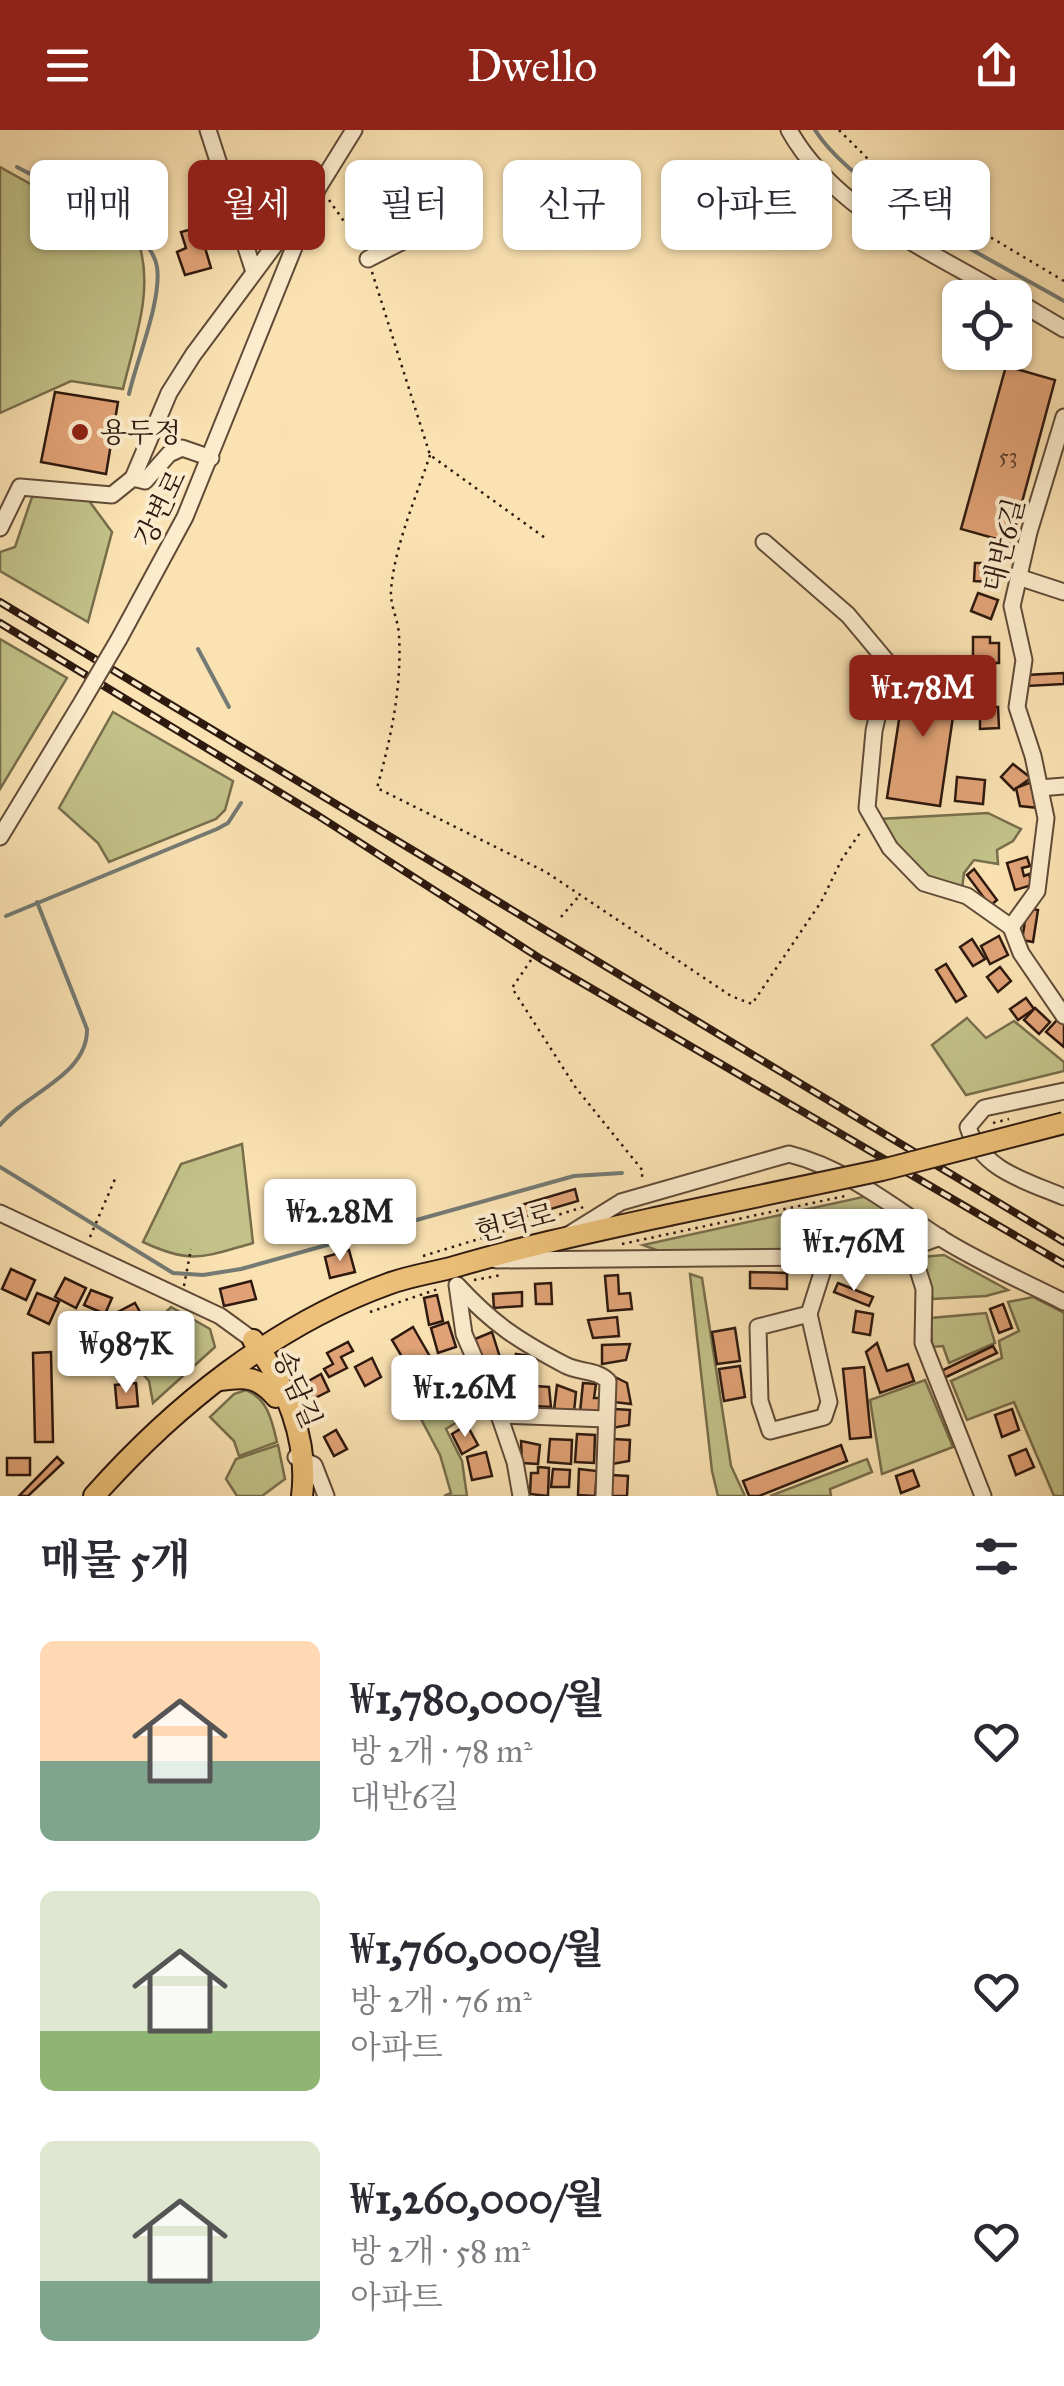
<!DOCTYPE html>
<html lang="ko">
<meta charset="utf-8">
<style>
body{margin:0;font-family:"IM FELL Great Primer","Noto Serif KR",serif;background:#f2f2f3;color:#2b2b33;height:100vh;display:flex;flex-direction:column;font-size:38px;white-space:nowrap}
*{box-sizing:border-box;margin:0}
p{font-size:32px;color:#7c7c81}
.icon{flex:none;width:55px;height:55px;fill:none;stroke:currentColor;stroke-width:2;stroke-linecap:round;stroke-linejoin:round}
.map{position:relative;height:1366px;overflow:hidden}
.details{display:flex;flex-direction:column;background:#fff;flex:1}
.details>*{flex:none}
.top-card{position:absolute;left:30px;top:30px;width:1005px;height:90px;display:flex;gap:20px}
.controls{position:absolute;left:942px;top:150px;display:grid;gap:20px}
.controls a{display:grid;place-items:center;width:90px;height:90px;border-radius:15px;background:#fff;box-shadow:0 2px 8px #0004;font-size:50px}
.price{position:absolute;translate:-50% -85px;padding:0 22px;border-radius:10px;background:#fff;color:#222;font-size:32px;line-height:65px;filter:drop-shadow(0 2px 5px #0008)}
.price::after{content:'';position:absolute;left:50%;top:60px;width:30px;height:22px;margin-left:-15px;background:inherit;clip-path:polygon(0 0,100% 0,50% 100%)}
.price.current{background:#8f2418;color:#fff}
ul{padding:0;list-style:none}
li{display:flex;align-items:center;gap:30px;height:250px;padding:0 40px}
li span{display:grid;place-items:center;flex:none;width:280px;height:200px;border-radius:15px;color:#555}
li>.icon{margin-inline-start:auto}
span .icon{width:120px;height:120px;fill:#fffc;stroke-width:1}
li b{font-size:42px}
h2{display:flex;justify-content:space-between;align-items:center;height:120px;padding:0 40px;font-size:42px}
.tag{padding:0 35px;border-radius:15px;background:#fff;box-shadow:0 2px 8px #0004;font-size:35px;line-height:90px}
.tag.current{background:#8f2418;color:#fff}
header{display:flex;justify-content:space-between;align-items:center;height:130px;padding:0 40px;background:#8f2418;color:#fff;font-size:45px;font-weight:600}
.map>svg:first-child{display:block}
.green{fill:#c2c289;stroke:#786e4c;stroke-width:2.5}
.lines{fill:none;stroke-linecap:round;stroke-linejoin:round}
.stream{stroke:#747a74;stroke-width:4}
.building{fill:#e1a377;stroke:#2e190f;stroke-width:2.5}
.minor-casing{stroke:#614b38;stroke-width:19}
.major-casing{stroke:#2e190f;stroke-width:24}
.path{stroke:#2e190f;stroke-width:2.5;stroke-dasharray:2.5 5;stroke-linecap:butt}
.minor{stroke:#fceccd;stroke-width:15}
.major{stroke:#edc179;stroke-width:20}
.rail-casing{stroke:#2e190f;stroke-width:8}
.rail{stroke:#fceccd;stroke-width:4;stroke-dasharray:11;stroke-linecap:butt}
.minor-bridge-casing{stroke:#614b38;stroke-width:19;stroke-linecap:butt}
.major-bridge-casing{stroke:#2e190f;stroke-width:24;stroke-linecap:butt}
.path-bridge{stroke:#2e190f;stroke-width:2.5;stroke-dasharray:2.5 5;stroke-linecap:butt}
.minor-bridge{stroke:#fceccd;stroke-width:15}
.major-bridge{stroke:#edc179;stroke-width:20}
.poi-dot{fill:#8f2418;stroke:#fceccd;stroke-width:4}
.labels{text-anchor:middle;stroke-width:8;stroke-linejoin:round;paint-order:stroke}
.number-label{font-size:22px;fill:#5b3c29}
.poi-label{font-size:28px;fill:#2e190f;stroke:#fceccd;text-anchor:start}
.street-label{font-size:28px;fill:#2e190f;stroke:#fceccd}
</style>
<header><svg class="icon" aria-label="menu" viewBox="0 0 24 24"><path d="M4 6h16M4 12h16M4 18h16"/></svg>Dwello<svg class="icon" aria-label="share" viewBox="0 0 24 24"><path d="M12 15V3M7 8l5-5 5 5M5 13v7h14v-7"/></svg></header>
<div class="map">
<svg width="1064" height="1366" viewBox="0 0 1064 1366">
<rect width="100%" height="100%" fill="#fae2b2"/>
<filter id="stains"><feTurbulence type="fractalNoise" baseFrequency=".002" numOctaves="4"/><feColorMatrix values="0 0 0 0 .2 0 0 0 0 .09 0 0 0 0 .02 0 0 0 .5 -.17"/></filter>
<radialGradient id="worn" r=".72"><stop offset=".6" stop-color="#630" stop-opacity="0"/><stop offset="1" stop-color="#630" stop-opacity=".3"/></radialGradient>
<g class="green">
<path d="M 0,37 L 139,114 C 154,161 134,212 123,259 L 71,251 L 0,283 Z"/>
<path d="M 33,364 L 87,368 L 112,402 L 88,492 L 0,441 L 0,422 L 15,417 Z"/>
<path d="M 0,509 L 67,548 L 0,659 Z"/>
<path d="M 113,582 L 233,651 L 225,680 L 216,689 L 109,732 L 98,713 L 59,678 Z"/>
<path d="M 988,683 L 1021,699 L 1013,711 L 997,720 L 998,734 L 974,730 L 964,743 L 962,759 C 917,747 902,731 879,689 Z"/>
<path d="M 967,888 L 986,908 L 1014,891 L 1064,932 L 1064,941 L 966,965 L 932,915 Z"/>
<path d="M 242,1014 L 253,1113 C 203,1127 192,1135 143,1112 L 181,1034 Z"/>
<path d="M 872,1065 L 918,1101 C 891,1126 705,1120 659,1121 L 643,1115 Z"/>
<path d="M 944,1125 L 1008,1160 L 986,1166 L 933,1169 L 921,1127 Z"/>
<path d="M 690,1144 L 702,1148 L 731,1336 L 745,1366 L 718,1366 L 712,1341 Z"/>
<path d="M 1033,1167 L 1064,1183 L 1064,1366 L 1054,1366 L 1014,1272 L 967,1290 L 951,1251 L 1002,1228 L 999,1211 L 1019,1201 L 1008,1172 Z"/>
<path d="M 171,1177 L 210,1199 L 215,1217 L 153,1273 L 149,1251 L 131,1231 L 136,1212 Z"/>
<path d="M 986,1183 L 995,1213 L 949,1233 L 943,1216 L 932,1217 L 931,1188 Z"/>
<path d="M 461,1237 L 483,1276 L 446,1299 L 462,1331 L 467,1366 L 444,1366 L 451,1363 L 440,1325 L 411,1270 L 412,1258 Z"/>
<path d="M 925,1250 L 953,1317 L 882,1344 L 870,1270 Z"/>
<path d="M 246,1260 C 268,1269 272,1291 277,1312 L 239,1326 L 234,1311 L 210,1287 L 234,1264 Z"/>
<path d="M 278,1315 L 285,1349 L 262,1366 L 237,1366 L 226,1349 L 236,1329 Z"/>
<path d="M 867,1329 L 872,1342 L 830,1359 L 831,1366 L 770,1366 Z"/>
</g>
<g class="lines">
<g class="stream">
<path d="M 815,0 C 856,65 995,131 1064,171"/>
<path d="M 17,37 C 53,57 151,94 157,137 C 162,170 137,229 129,264"/>
<path d="M 198,519 L 229,577"/>
<path d="M 6,786 L 217,699 L 228,693 L 241,673"/>
<path d="M 0,995 C 26,963 88,945 87,899 L 37,772"/>
<path d="M 0,1037 L 173,1143 L 203,1145 L 241,1139 L 574,1046 L 622,1043"/>
</g>
</g>
<g class="building">
<path d="M 199,97 L 211,138 L 185,145 L 177,122 L 186,118 L 181,102 Z"/>
<path d="M 1006,236 L 1055,250 L 1011,413 L 961,399 Z"/>
<path d="M 55,262 L 118,272 L 106,344 L 41,332 Z"/>
<path d="M 975,433 L 992,433 L 991,452 L 974,451 Z"/>
<path d="M 978,463 L 998,470 L 991,489 L 971,481 Z"/>
<path d="M 973,507 L 990,507 L 990,513 L 999,513 L 999,533 L 973,533 Z"/>
<path d="M 1064,543 L 1064,554 L 1027,556 L 1026,545 Z"/>
<path d="M 906,544 L 958,552 L 940,676 L 887,668 Z"/>
<path d="M 980,577 L 998,577 L 999,598 L 980,599 Z"/>
<path d="M 1013,634 L 1031,648 L 1014,660 L 1001,647 Z"/>
<path d="M 957,647 L 985,650 L 983,674 L 955,671 Z"/>
<path d="M 1034,651 L 1039,678 L 1020,676 L 1016,658 Z"/>
<path d="M 1027,727 L 1030,736 L 1022,738 L 1024,746 L 1029,744 L 1032,755 L 1015,760 L 1007,733 Z"/>
<path d="M 974,739 L 997,770 L 990,776 L 967,745 Z"/>
<path d="M 1027,778 L 1038,780 L 1033,812 L 1022,810 Z"/>
<path d="M 999,806 L 1008,825 L 990,834 L 981,816 Z"/>
<path d="M 972,809 L 985,829 L 973,836 L 960,817 Z"/>
<path d="M 946,834 L 966,866 L 956,872 L 936,840 Z"/>
<path d="M 1000,837 L 1011,851 L 998,862 L 987,847 Z"/>
<path d="M 1026,868 L 1034,879 L 1018,890 L 1010,879 Z"/>
<path d="M 1035,878 L 1050,892 L 1039,904 L 1024,890 Z"/>
<path d="M 1058,889 L 1064,894 L 1064,917 L 1046,902 Z"/>
<path d="M 575,1059 L 578,1071 L 524,1087 L 521,1075 Z"/>
<path d="M 349,1120 L 355,1142 L 330,1148 L 325,1127 Z"/>
<path d="M 11,1139 L 35,1150 L 26,1170 L 2,1159 Z"/>
<path d="M 750,1142 L 787,1143 L 787,1159 L 750,1158 Z"/>
<path d="M 618,1145 L 619,1164 L 630,1163 L 632,1179 L 608,1181 L 605,1146 Z"/>
<path d="M 65,1148 L 86,1158 L 76,1178 L 55,1167 Z"/>
<path d="M 251,1151 L 256,1169 L 224,1176 L 220,1159 Z"/>
<path d="M 551,1153 L 552,1174 L 536,1174 L 535,1154 Z"/>
<path d="M 838,1153 L 873,1167 L 869,1176 L 834,1162 Z"/>
<path d="M 91,1160 L 112,1168 L 105,1184 L 84,1175 Z"/>
<path d="M 522,1162 L 522,1176 L 494,1178 L 493,1164 Z"/>
<path d="M 37,1163 L 59,1172 L 49,1194 L 28,1184 Z"/>
<path d="M 437,1165 L 443,1191 L 429,1195 L 424,1168 Z"/>
<path d="M 135,1173 L 145,1191 L 127,1202 L 116,1183 Z"/>
<path d="M 1003,1174 L 1012,1198 L 999,1203 L 990,1179 Z"/>
<path d="M 856,1181 L 873,1184 L 870,1205 L 853,1202 Z"/>
<path d="M 617,1187 L 619,1206 L 593,1208 L 588,1190 Z"/>
<path d="M 448,1192 L 456,1217 L 438,1223 L 431,1198 Z"/>
<path d="M 413,1197 L 436,1237 L 415,1249 L 392,1210 Z"/>
<path d="M 735,1198 L 740,1231 L 717,1234 L 712,1202 Z"/>
<path d="M 492,1202 L 503,1237 L 487,1243 L 475,1209 Z"/>
<path d="M 348,1212 L 353,1221 L 341,1227 L 347,1238 L 329,1247 L 324,1239 L 333,1234 L 327,1223 Z"/>
<path d="M 877,1213 L 887,1241 L 908,1234 L 914,1251 L 880,1263 L 866,1222 Z"/>
<path d="M 630,1214 L 626,1230 L 602,1234 L 602,1215 Z"/>
<path d="M 993,1216 L 997,1223 L 944,1248 L 941,1241 Z"/>
<path d="M 51,1222 L 53,1312 L 35,1312 L 33,1223 Z"/>
<path d="M 516,1224 L 532,1226 L 529,1257 L 513,1256 Z"/>
<path d="M 372,1228 L 381,1247 L 365,1256 L 355,1237 Z"/>
<path d="M 740,1236 L 745,1267 L 724,1271 L 719,1239 Z"/>
<path d="M 864,1237 L 871,1307 L 850,1309 L 843,1239 Z"/>
<path d="M 321,1244 L 329,1261 L 313,1269 L 305,1253 Z"/>
<path d="M 615,1247 L 627,1253 L 631,1274 L 613,1272 Z"/>
<path d="M 136,1253 L 138,1276 L 117,1278 L 115,1255 Z"/>
<path d="M 583,1253 L 596,1254 L 594,1268 L 601,1268 L 599,1284 L 580,1282 Z"/>
<path d="M 557,1255 L 576,1262 L 574,1282 L 554,1280 Z"/>
<path d="M 535,1256 L 549,1257 L 551,1277 L 534,1276 Z"/>
<path d="M 614,1279 L 630,1280 L 629,1295 L 612,1298 Z"/>
<path d="M 1012,1279 L 1019,1300 L 1002,1307 L 995,1285 Z"/>
<path d="M 467,1295 L 478,1315 L 462,1324 L 452,1304 Z"/>
<path d="M 336,1300 L 347,1319 L 334,1326 L 324,1307 Z"/>
<path d="M 577,1304 L 595,1305 L 594,1333 L 575,1332 Z"/>
<path d="M 550,1309 L 572,1310 L 571,1334 L 548,1332 Z"/>
<path d="M 613,1309 L 630,1310 L 629,1331 L 612,1334 Z"/>
<path d="M 521,1311 L 540,1315 L 538,1334 L 522,1333 Z"/>
<path d="M 841,1315 L 847,1331 L 759,1366 L 749,1366 L 743,1351 Z"/>
<path d="M 1026,1319 L 1034,1337 L 1016,1345 L 1009,1326 Z"/>
<path d="M 486,1322 L 492,1346 L 472,1350 L 467,1327 Z"/>
<path d="M 57,1327 L 63,1333 L 28,1366 L 19,1366 Z"/>
<rect x="7" y="1328" width="23" height="17"/>
<path d="M 538,1337 L 549,1338 L 548,1366 L 530,1364 L 531,1343 L 538,1343 Z"/>
<path d="M 553,1339 L 570,1340 L 569,1357 L 551,1357 Z"/>
<path d="M 579,1339 L 597,1341 L 595,1366 L 578,1365 Z"/>
<path d="M 913,1340 L 919,1356 L 901,1363 L 896,1346 Z"/>
<path d="M 611,1345 L 628,1346 L 627,1366 L 610,1366 Z"/>
</g>
<g class="lines">
<g class="minor-casing">
<g id="minor">
<path d="M 208,0 L 254,142"/>
<path d="M 789,0 C 834,81 933,122 1010,168"/>
<path d="M 368,129 L 419,103"/>
<path d="M 1015,170 L 1064,199"/>
<path d="M 1064,287 L 1029,402 L 1012,476 L 1024,530 L 1017,577 L 1033,626 L 1046,688 L 1037,761 L 1011,797 L 1021,823 L 1064,886"/>
<path d="M 133,348 L 145,351 L 169,324 L 182,318 L 211,328"/>
<path d="M 0,398 L 20,357 L 112,365 L 133,348 L 169,263 L 193,225 L 303,77"/>
<path d="M 764,412 L 848,485 L 889,534 L 874,601 L 867,678 L 890,718 L 924,753 L 967,766 L 1011,797"/>
<path d="M 1018,447 L 1064,462"/>
<path d="M 119,509 L 185,387 L 318,58 L 354,0"/>
<path d="M 1040,658 L 1064,656"/>
<path d="M 0,707 L 79,577"/>
<path d="M 1064,961 L 984,978 L 968,997 C 981,1040 1026,1051 1064,1067"/>
<path d="M 0,1083 L 220,1186 L 253,1210"/>
<path d="M 568,1105 L 621,1072 L 789,1024 C 845,1038 892,1076 939,1107 C 978,1132 1023,1151 1064,1172"/>
<path d="M 911,1118 L 924,1159 L 923,1213 L 983,1366"/>
<path d="M 496,1130 L 827,1127 L 911,1118 L 940,1107"/>
<path d="M 457,1155 L 464,1204 L 499,1285 L 515,1332 L 521,1366"/>
<path d="M 458,1156 C 493,1194 519,1211 565,1235 C 580,1243 596,1239 608,1251 L 604,1366"/>
<path d="M 809,1184 L 758,1197 L 760,1271 L 770,1301 L 824,1287 L 829,1272 L 809,1184 L 827,1127"/>
<path d="M 499,1285 L 606,1289"/>
<path d="M 296,1327 L 314,1335 L 326,1366"/>
</g>
</g>
<g class="major-casing">
<g id="major">
<path d="M 253,1210 C 286,1254 309,1311 302,1366"/>
<path d="M 221,1250 C 246,1246 259,1247 276,1267"/>
<path d="M 94,1366 C 173,1277 274,1195 388,1154 C 409,1146 432,1143 454,1137 C 525,1116 596,1101 669,1085"/>
</g>
</g>
<g class="path">
<path d="M 839,0 L 881,42 L 1064,151"/>
<path d="M 329,70 L 362,117"/>
<path d="M 372,142 L 430,325 L 548,410"/>
<path d="M 430,325 C 416,368 395,414 391,460 C 390,477 398,488 399,505 C 402,557 391,608 377,658 L 546,742 L 731,866 L 752,874 L 821,772 L 842,729 L 862,700"/>
<path d="M 561,787 L 579,766"/>
<path d="M 531,830 L 512,858 L 576,958 L 643,1041 L 641,1051"/>
<path d="M 90,1107 L 115,1049"/>
<path d="M 622,1114 L 845,1066"/>
<path d="M 423,1126 L 587,1076"/>
<path d="M 474,1150 L 502,1145"/>
<path d="M 184,1156 L 191,1119"/>
<path d="M 370,1182 L 438,1159"/>
</g>
<use href="#minor" class="minor"/>
<use href="#major" class="major"/>
<g class="rail-casing">
<g id="rail">
<path d="M 0,472 L 1064,1112"/>
<path d="M 0,493 L 317,685 L 541,829 L 1064,1134"/>
</g>
</g>
<use href="#rail" class="rail"/>
<g class="minor-bridge-casing">
<path id="minor-bridge" d="M 79,577 L 119,509"/>
</g>
<g class="major-bridge-casing">
<path id="major-bridge" d="M 669,1085 L 882,1040 L 1064,993"/>
</g>
<path class="path-bridge" d="M 993,993 L 1009,989"/>
<use href="#minor-bridge" class="minor-bridge"/>
<use href="#major-bridge" class="major-bridge"/>
</g>
<circle class="poi-dot" cx="80" cy="302" r="10"/>
<g class="labels">
<g class="number-label">
<text x="1008" y="333">53</text>
</g>
<g class="poi-label">
<text x="100" y="312">용두정</text>
</g>
<g class="street-label">
<text transform="translate(160 378) rotate(-64)" y="10">강변로</text>
<text transform="translate(1003 415) rotate(-76)" y="10">대반6길</text>
<text transform="translate(515 1092) rotate(-14)" y="10">현덕로</text>
<text transform="translate(298 1259) rotate(67)" y="10">송담길</text>
</g>
</g>
<rect width="100%" height="100%" filter="url(#stains)"/>
<rect width="100%" height="100%" fill="url(#worn)"/>
</svg>
<div class="controls">
<a><svg class="icon" aria-label="locate" viewBox="0 0 24 24"><circle cx="12" cy="12" r="6"/><path d="M12 2v4M12 18v4M2 12h4M18 12h4"/></svg></a>
</div>
<b class="price current" style="left:923px;top:610px">₩1.78M</b>
<b class="price" style="left:340px;top:1134px">₩2.28M</b>
<b class="price" style="left:854px;top:1164px">₩1.76M</b>
<b class="price" style="left:126px;top:1266px">₩987K</b>
<b class="price" style="left:465px;top:1310px">₩1.26M</b>
<div class="top-card">
<a class="tag">매매</a>
<a class="tag current">월세</a>
<a class="tag">필터</a>
<a class="tag">신규</a>
<a class="tag">아파트</a>
<a class="tag">주택</a>
</div>
</div>
<section class="details">
<h2>매물 5개<svg class="icon" aria-label="filters" viewBox="0 0 24 24"><path d="M4 7h16M4 17h16"/><circle cx="9" cy="7" r="2"/><circle cx="15" cy="17" r="2"/></svg></h2>
<ul>
<li><span style="background:linear-gradient(#ffd9b3 60%,#7fa58c 0)"><svg class="icon" aria-label="home" viewBox="0 0 24 24"><path d="M3 11l9-7 9 7M6 9v11h12V9"/></svg></span><div><b>₩1,780,000/월</b><p>방 2개 · 78 m²</p><p>대반6길</p></div><svg class="icon" aria-label="heart" viewBox="0 0 24 24"><path d="M12 20l-8-8c-3-5 5-10 8-4 3-6 11-1 8 4z"/></svg></li>
<li><span style="background:linear-gradient(#dfe7d0 70%,#8fb573 0)"><svg class="icon" aria-label="home" viewBox="0 0 24 24"><path d="M3 11l9-7 9 7M6 9v11h12V9"/></svg></span><div><b>₩1,760,000/월</b><p>방 2개 · 76 m²</p><p>아파트</p></div><svg class="icon" aria-label="heart" viewBox="0 0 24 24"><path d="M12 20l-8-8c-3-5 5-10 8-4 3-6 11-1 8 4z"/></svg></li>
<li><span style="background:linear-gradient(#dfe7d0 70%,#7fa58c 0)"><svg class="icon" aria-label="home" viewBox="0 0 24 24"><path d="M3 11l9-7 9 7M6 9v11h12V9"/></svg></span><div><b>₩1,260,000/월</b><p>방 2개 · 58 m²</p><p>아파트</p></div><svg class="icon" aria-label="heart" viewBox="0 0 24 24"><path d="M12 20l-8-8c-3-5 5-10 8-4 3-6 11-1 8 4z"/></svg></li>
</ul>
</section>
